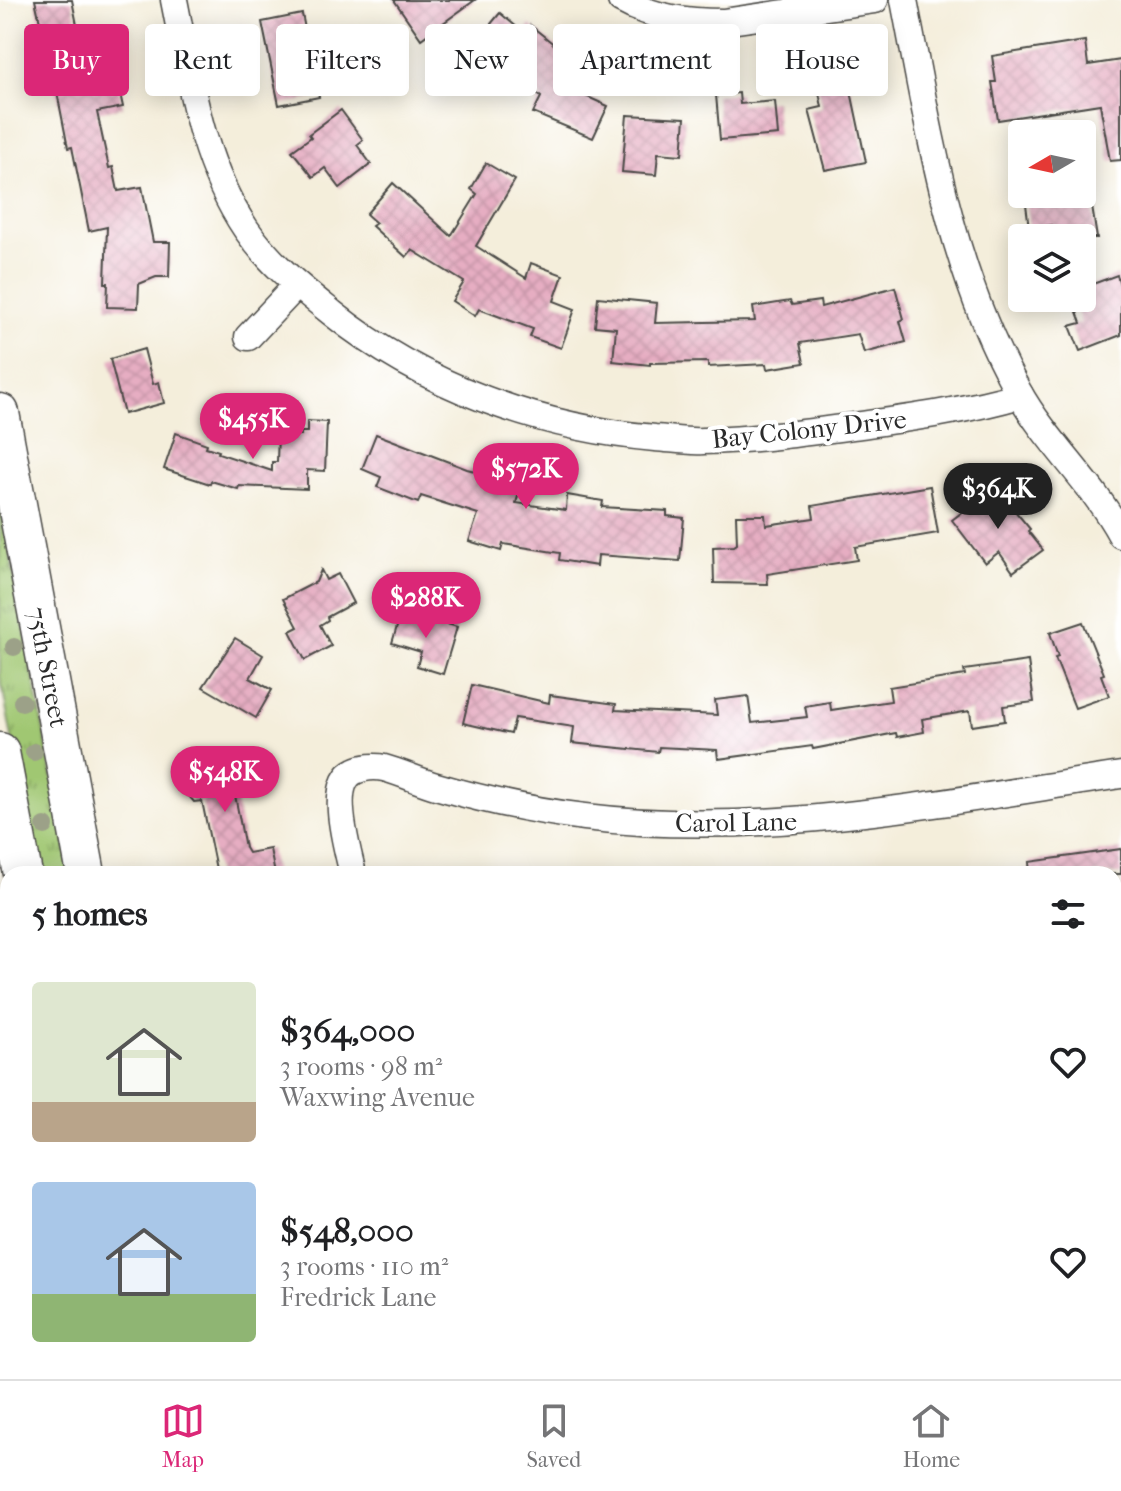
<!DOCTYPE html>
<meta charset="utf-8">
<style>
body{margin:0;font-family:"IM FELL French Canon",serif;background:#f6f6f6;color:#202124;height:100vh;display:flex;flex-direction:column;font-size:30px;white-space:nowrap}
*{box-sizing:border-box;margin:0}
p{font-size:26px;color:#757577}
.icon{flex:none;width:44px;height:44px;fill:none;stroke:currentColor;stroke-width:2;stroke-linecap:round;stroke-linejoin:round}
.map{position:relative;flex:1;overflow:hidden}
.side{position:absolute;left:0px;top:866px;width:1122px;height:514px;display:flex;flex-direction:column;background:#fff;border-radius:24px 24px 0 0;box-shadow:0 4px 20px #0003}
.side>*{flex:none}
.top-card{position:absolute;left:24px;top:24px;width:1074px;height:72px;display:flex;gap:16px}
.needle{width:52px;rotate:261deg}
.fabs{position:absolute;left:1008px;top:120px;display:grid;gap:16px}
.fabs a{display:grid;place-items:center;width:88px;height:88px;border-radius:8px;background:#fff;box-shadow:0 4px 20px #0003;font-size:40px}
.price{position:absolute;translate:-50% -68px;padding:0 18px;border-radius:28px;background:#db2777;color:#fff;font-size:26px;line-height:52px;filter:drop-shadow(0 2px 4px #0008)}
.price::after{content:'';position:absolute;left:50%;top:48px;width:24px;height:18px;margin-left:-12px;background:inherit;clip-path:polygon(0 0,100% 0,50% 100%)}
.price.selected{background:#222;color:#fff}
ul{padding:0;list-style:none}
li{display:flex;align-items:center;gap:24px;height:200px;padding:0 32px}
li span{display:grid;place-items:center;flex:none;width:224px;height:160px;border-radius:8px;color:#555}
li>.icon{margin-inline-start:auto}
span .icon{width:96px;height:96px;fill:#fffc;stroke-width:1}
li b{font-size:34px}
h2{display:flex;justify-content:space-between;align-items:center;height:96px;padding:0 32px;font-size:34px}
.pill{padding:0 28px;border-radius:8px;background:#fff;box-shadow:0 4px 20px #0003;font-size:28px;line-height:72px}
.pill.selected{background:#db2777;color:#fff}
.tabs{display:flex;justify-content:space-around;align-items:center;height:112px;border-top:2px solid #e0e0e0;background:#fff;font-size:22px;color:#757577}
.tabs a{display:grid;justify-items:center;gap:4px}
.tabs .selected{color:#db2777}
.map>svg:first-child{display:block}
.industrial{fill:url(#industrial-furrows)}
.grass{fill:url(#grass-tufts);stroke:#66794e;stroke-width:2}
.building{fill:url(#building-cross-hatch)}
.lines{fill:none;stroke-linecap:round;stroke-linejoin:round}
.service-casing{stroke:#494845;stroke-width:17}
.minor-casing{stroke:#494845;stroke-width:29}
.secondary-casing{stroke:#494845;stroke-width:41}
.path{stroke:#494845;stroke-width:5;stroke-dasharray:6 6;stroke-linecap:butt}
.service{stroke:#fff;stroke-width:14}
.minor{stroke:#fff;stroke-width:26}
.secondary{stroke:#fff;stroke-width:38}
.tree{fill:#9ca188}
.labels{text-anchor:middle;stroke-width:8;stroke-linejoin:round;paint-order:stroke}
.street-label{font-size:26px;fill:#2b2b2b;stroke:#fff}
</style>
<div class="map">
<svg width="1121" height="1379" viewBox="0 0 1121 1379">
<defs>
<pattern id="industrial-furrows" width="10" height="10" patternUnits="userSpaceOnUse" patternTransform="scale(2)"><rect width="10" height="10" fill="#cebed0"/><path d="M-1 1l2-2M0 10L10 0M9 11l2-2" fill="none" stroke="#b1a3b3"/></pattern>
<pattern id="grass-tufts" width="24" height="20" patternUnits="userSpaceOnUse" patternTransform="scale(2)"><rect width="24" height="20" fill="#a0c772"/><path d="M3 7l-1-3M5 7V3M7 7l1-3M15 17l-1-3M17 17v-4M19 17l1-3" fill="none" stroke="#83a25e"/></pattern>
<pattern id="building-cross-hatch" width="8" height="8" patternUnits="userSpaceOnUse" patternTransform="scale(2)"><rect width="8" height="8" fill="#e6adc2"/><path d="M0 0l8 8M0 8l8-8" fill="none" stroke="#c595a7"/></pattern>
</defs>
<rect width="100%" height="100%" fill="#fff"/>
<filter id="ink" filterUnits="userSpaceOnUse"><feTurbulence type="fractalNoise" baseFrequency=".0125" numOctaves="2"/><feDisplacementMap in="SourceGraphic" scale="16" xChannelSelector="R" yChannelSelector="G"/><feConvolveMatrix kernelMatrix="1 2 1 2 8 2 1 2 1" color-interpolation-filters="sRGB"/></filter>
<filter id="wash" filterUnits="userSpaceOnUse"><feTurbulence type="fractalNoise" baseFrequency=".006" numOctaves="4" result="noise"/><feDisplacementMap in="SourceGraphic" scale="32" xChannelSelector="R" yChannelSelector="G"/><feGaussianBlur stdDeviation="1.8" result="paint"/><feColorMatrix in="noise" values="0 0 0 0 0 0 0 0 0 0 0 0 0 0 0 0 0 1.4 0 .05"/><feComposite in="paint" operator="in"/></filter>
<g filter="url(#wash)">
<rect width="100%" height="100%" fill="#f4eedb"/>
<path class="industrial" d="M 208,1372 L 416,1372 L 418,1379 L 209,1379 Z"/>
<path class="grass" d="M 0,502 L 71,874 L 38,874 L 4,696 L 0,677 Z"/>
<g id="blocks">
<g class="building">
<path d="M 35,0 L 72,0 L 88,80 L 116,75 L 123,107 L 97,112 L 109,168 L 113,167 L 118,191 L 142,187 L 153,242 L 170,242 L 169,277 L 156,277 L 139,284 L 138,308 L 107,307 L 108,283 L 105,283 L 107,227 L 89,231 L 72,147 L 68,148 L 44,26 L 41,26 Z"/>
<path d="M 394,0 L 475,0 L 421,39 Z"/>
<path d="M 500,13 L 524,33 L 530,25 L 561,50 L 591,65 L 579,90 L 582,92 L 581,94 L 608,106 L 593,138 L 533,113 L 541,97 L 476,42 Z"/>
<path d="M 302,14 L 319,97 L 279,105 L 262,22 Z"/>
<path d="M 1085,41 L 1088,65 L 1121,60 L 1121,160 L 1110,161 L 1100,104 L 998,120 L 992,82 L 996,82 L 992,56 Z"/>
<path d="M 848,77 L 866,162 L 825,170 L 809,110 L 822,107 L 817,83 Z"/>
<path d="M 739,93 L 740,104 L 775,101 L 778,135 L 720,140 L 716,95 Z"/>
<path d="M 341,110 L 363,140 L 357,145 L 371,164 L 340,188 L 325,168 L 313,177 L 292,151 L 311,137 L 309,134 Z"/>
<path d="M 627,115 L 685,118 L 682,155 L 658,153 L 656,175 L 622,172 Z"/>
<path d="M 486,163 L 515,180 L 476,246 L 526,278 L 531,263 L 563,275 L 554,301 L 575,309 L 561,348 L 530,337 L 533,329 L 479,309 L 475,316 L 452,301 L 464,282 L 412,250 L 406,257 L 372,226 L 376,223 L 366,214 L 393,183 L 451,236 L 477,194 L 471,189 Z"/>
<path d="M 1040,194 L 1090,194 L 1097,238 L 1054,238 L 1052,225 L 1029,228 L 1025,196 Z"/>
<path d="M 1117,275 L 1121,287 L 1121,335 L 1080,351 L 1070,326 L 1081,323 L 1072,298 L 1082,298 L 1082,288 Z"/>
<path d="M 895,287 L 904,319 L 900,321 L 906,342 L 864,353 L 858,334 L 800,343 L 804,363 L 767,369 L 766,364 L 708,367 L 708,362 L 650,363 L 650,365 L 613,361 L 616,328 L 595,326 L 598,297 L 657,303 L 655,323 L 755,321 L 753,307 L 790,301 L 792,305 L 820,301 L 821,307 Z"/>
<path d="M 144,349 L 153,384 L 159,382 L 164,403 L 124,414 L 110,359 Z"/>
<path d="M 307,421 L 327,422 L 325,471 L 307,470 L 307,489 L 239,486 L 238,489 L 211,481 L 210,484 L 164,469 L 176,433 L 207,444 L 206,447 L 219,451 L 218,453 L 272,471 L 272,462 L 277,462 L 278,434 L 301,435 L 301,432 L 307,432 Z"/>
<path d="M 376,434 L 467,469 L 501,478 L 498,486 L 519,493 L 516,503 L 566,510 L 567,495 L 603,501 L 602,507 L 667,511 L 667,516 L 684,518 L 680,561 L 598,555 L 597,566 L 559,560 L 560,553 L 503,544 L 501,551 L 469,541 L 478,514 L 421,496 L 418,503 L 377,487 L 381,477 L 362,469 Z"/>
<path d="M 930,486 L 938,533 L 855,547 L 857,560 L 767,574 L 768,584 L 714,583 L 713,547 L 734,546 L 737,544 L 736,515 L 765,515 L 766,525 L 814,518 L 812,506 Z"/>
<path d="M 995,487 L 1030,529 L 1028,531 L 1043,550 L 1013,572 L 999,552 L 985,563 L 952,520 Z"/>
<path d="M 321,570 L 326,580 L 338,574 L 353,603 L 327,617 L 328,620 L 320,625 L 331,646 L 305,660 L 290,631 L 298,627 L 283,599 L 316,582 Z"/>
<path d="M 402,610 L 457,627 L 443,674 L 417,666 L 421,652 L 392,643 Z"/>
<path d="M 1083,622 L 1104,674 L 1101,675 L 1109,696 L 1075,708 L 1055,658 L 1058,657 L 1050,633 Z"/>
<path d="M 235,638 L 263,655 L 250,678 L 272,690 L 256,718 L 203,687 Z"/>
<path d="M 1028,661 L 1034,702 L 1003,706 L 1005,721 L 972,726 L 970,711 L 922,719 L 924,732 L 897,737 L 896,733 L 813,749 L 812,746 L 718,759 L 717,750 L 659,747 L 658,752 L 572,743 L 574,727 L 515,718 L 511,734 L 463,723 L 472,685 L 549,703 L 550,695 L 616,704 L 615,710 L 717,715 L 715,700 L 748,696 L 752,723 L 807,717 L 805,706 L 830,702 L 831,710 L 891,701 L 889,687 L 965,675 L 964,670 Z"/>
<path d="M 220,754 L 222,767 L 248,762 L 253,792 L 235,795 L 245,848 L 248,853 L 270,849 L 275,874 L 217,874 L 202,801 L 194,802 L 189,796 L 187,796 L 184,777 L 185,772 L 190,772 L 188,759 Z"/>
<path d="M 1121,849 L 1121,874 L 1030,874 L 1029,862 Z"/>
</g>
</g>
</g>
<g filter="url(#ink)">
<use href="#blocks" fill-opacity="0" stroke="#494845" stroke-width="2"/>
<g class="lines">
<g class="service-casing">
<path id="service" d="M 434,1372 L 436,1379"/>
</g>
<g class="minor-casing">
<g id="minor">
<path d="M 174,0 C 190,79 200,161 246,229 C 269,263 301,288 332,313 C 423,386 540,428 655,438 C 671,439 687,442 703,441 C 754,440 804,433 854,426 C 910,418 965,411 1020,395"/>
<path d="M 621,0 C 653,18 687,22 723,22 L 875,0"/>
<path d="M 904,0 C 930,134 950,270 1018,391 C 1047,443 1093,483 1121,535"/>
<path d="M 248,337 L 297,285"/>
<path d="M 353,874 C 348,851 327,784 355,771 C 363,767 375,766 384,768 C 402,773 419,781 436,786 C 484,800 535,811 585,817 C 765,839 943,802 1121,775"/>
<path d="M 1114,1169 L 1121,1168"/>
</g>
</g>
<g class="secondary-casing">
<g id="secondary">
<path d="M 0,413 L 86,874"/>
<path d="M 0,752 L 23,874"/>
<path d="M 116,1372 L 118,1379"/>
<path d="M 179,1372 L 181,1379"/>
</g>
</g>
<g class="path">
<path d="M 0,1150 L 8,1172"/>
<path d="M 52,1372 L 53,1379"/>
</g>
<use href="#service" class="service"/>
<use href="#minor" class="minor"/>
<use href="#secondary" class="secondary"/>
</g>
<g class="tree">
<circle cx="14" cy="647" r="9"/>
<circle cx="22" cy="702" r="9"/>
<circle cx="34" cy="752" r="9"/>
<circle cx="45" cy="826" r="9"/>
</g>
</g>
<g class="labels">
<g class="street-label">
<text transform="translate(809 429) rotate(-6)" y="9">Bay Colony Drive</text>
<text transform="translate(48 667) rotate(79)" y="9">75th Street</text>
<text transform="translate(736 822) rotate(-1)" y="9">Carol Lane</text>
</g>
</g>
</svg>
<div class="fabs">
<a><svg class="needle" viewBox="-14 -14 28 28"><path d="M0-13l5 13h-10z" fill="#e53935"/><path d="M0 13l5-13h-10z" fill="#757577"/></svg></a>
<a><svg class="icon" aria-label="layers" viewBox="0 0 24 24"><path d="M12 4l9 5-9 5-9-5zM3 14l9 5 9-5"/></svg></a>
</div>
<b class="price" style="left:253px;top:461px">$455K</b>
<b class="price" style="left:526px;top:511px">$572K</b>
<b class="price selected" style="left:998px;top:531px">$364K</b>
<b class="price" style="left:426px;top:640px">$288K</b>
<b class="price" style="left:225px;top:814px">$548K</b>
<div class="top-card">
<a class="pill selected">Buy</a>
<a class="pill">Rent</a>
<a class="pill">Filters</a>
<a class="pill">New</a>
<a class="pill">Apartment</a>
<a class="pill">House</a>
</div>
<section class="side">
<h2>5 homes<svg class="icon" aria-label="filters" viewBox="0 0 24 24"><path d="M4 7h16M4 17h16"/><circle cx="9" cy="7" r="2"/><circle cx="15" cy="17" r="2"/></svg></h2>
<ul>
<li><span style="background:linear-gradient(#dfe7d0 75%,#b9a48a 0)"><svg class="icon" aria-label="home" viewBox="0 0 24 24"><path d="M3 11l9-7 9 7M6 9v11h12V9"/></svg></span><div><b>$364,000</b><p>3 rooms · 98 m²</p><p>Waxwing Avenue</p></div><svg class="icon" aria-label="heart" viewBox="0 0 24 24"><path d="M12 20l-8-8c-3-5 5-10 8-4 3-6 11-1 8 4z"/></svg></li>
<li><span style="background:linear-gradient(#a9c7e8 70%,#8fb573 0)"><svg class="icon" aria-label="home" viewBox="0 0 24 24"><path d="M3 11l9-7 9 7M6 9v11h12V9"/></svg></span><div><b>$548,000</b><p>3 rooms · 110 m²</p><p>Fredrick Lane</p></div><svg class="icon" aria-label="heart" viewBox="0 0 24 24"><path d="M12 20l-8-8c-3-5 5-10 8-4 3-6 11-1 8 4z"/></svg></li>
</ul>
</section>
</div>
<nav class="tabs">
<a class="selected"><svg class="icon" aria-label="map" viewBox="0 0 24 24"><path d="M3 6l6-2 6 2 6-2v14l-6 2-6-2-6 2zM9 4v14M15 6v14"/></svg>Map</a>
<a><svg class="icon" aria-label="saved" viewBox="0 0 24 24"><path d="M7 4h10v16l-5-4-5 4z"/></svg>Saved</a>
<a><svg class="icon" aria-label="home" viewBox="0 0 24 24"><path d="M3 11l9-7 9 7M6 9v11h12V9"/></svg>Home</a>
</nav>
